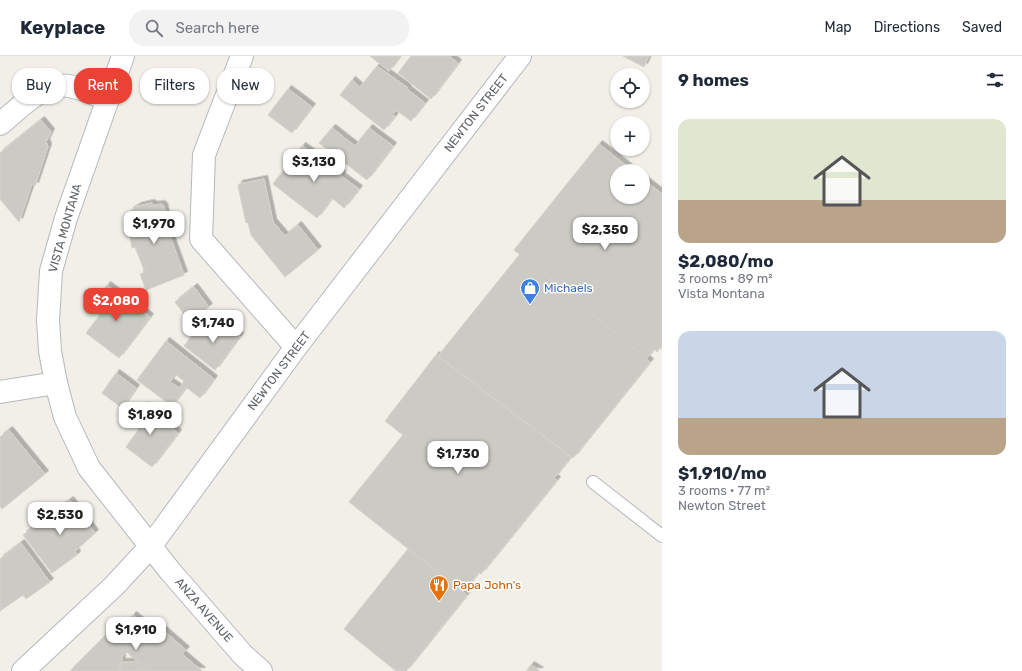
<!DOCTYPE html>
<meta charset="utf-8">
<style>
body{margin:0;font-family:Rubik,sans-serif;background:#f2f2f3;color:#1f2937;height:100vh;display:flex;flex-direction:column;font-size:15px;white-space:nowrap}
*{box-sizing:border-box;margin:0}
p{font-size:13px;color:#747a83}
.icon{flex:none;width:22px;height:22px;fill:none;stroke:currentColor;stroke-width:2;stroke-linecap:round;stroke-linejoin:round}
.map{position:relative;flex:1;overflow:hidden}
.panel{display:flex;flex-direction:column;background:#fff;width:360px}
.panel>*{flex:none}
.banner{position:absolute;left:12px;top:12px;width:380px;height:36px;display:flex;gap:8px}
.tools{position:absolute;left:610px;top:12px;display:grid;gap:8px}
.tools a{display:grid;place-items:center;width:40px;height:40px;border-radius:50%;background:#fff;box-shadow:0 1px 3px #0004;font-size:20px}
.price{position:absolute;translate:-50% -34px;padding:0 9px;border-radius:8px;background:#fff;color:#222;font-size:13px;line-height:26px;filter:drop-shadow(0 1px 2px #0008)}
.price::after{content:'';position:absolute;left:50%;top:24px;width:12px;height:9px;margin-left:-6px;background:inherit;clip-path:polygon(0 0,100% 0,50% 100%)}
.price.current{background:#ea4335;color:#fff}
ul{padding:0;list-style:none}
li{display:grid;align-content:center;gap:8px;height:212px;padding:0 16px}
li span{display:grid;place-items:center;height:124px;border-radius:12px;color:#555}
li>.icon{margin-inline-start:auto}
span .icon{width:72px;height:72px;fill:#fffc;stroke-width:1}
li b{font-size:17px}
h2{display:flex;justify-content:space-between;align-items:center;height:48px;padding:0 16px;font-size:17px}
.pill{padding:0 14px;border-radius:16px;background:#fff;box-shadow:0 1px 3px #0004;font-size:14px;line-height:36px}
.pill.current{background:#ea4335;color:#fff}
header{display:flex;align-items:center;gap:24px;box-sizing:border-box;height:56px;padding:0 20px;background:#fff;border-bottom:1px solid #e0e1e3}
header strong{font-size:19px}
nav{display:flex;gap:22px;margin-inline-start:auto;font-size:14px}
.search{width:280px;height:36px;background:#f2f2f3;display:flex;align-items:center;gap:10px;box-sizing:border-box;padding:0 14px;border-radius:16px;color:#747a83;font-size:15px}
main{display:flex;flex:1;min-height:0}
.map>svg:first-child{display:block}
.building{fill:#cccac5;stroke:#d6d1c6;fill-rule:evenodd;filter:url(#shadow)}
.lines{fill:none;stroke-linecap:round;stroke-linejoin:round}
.service-casing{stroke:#b5b8bc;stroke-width:14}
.minor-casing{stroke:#b5b8bc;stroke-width:24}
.tertiary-casing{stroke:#b5b8bc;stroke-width:24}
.service{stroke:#fff;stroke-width:12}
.minor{stroke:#fff;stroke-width:22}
.tertiary{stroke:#fff;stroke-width:22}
.labels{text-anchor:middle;stroke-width:3;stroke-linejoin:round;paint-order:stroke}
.street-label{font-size:12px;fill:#5f6368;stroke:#fff}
.shop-label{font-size:12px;fill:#366cbe;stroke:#fff;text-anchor:start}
.food-label{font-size:12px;fill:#c56008;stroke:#fff;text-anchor:start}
</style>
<header>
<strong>Keyplace</strong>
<div class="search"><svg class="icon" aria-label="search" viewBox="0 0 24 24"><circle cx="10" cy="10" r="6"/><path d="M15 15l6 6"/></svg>Search here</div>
<nav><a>Map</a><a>Directions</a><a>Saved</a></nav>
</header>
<main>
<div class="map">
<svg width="662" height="615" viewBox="0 0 662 615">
<defs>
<filter id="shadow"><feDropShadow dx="3.5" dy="-3.5" stdDeviation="0" flood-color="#0004"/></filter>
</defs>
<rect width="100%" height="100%" fill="#f1efe8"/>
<g class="building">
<path d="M 370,0 L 400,0 L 389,15 Z"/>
<path d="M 411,0 L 449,0 L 458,7 L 431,43 L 398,17 Z"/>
<path d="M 623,0 L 649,0 L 644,11 Z"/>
<path d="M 377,10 L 408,32 L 407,33 L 425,47 L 411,65 L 396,54 L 392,59 L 395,60 L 384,74 L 340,39 L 352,24 L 360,31 Z"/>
<path d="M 288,33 L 312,51 L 292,77 L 268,59 Z"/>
<path d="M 41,64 L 51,76 L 46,86 L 48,91 L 35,130 L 32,128 L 19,166 L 0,143 L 0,97 Z"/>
<path d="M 332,72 L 355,90 L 369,72 L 393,90 L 367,124 L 319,87 Z"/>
<path d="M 599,88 L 633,115 L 617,115 L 617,141 L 643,141 L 643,123 L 662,138 L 662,289 L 657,296 L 654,293 L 646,303 L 514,194 Z"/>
<path d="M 302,90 L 342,118 L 341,120 L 359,133 L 344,152 L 332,142 L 317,162 L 273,128 Z"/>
<path d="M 264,123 L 273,166 L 285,180 L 298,169 L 318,194 L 285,221 L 251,179 L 248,166 L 246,167 L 238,130 L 239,128 Z"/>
<path d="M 151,147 L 154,149 L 162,148 L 162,150 L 164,150 L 170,180 L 184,219 L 146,234 L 140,218 L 145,216 L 135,191 L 132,192 L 128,169 L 132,169 L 130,155 L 138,150 Z"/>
<path d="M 520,198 L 650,306 L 573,402 L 438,300 Z"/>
<path d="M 107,229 L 150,261 L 119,302 L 86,277 L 100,259 L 91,252 Z"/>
<path d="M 194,231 L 209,251 L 189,265 L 175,246 Z"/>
<path d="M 217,262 L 240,280 L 215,314 L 184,290 L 196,274 L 203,280 Z"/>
<path d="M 166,285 L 214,323 L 200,342 L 186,331 L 172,350 L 137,324 ZM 175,318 L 184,325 L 179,332 L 170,326 Z"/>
<path d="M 436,299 L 571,401 L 554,422 L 557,424 L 481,518 L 479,516 L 463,536 L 349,446 L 403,379 L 385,365 Z"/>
<path d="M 116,317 L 136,332 L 122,352 L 102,337 Z"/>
<path d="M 144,349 L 178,377 L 152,411 L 126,391 L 139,373 L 130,367 Z"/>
<path d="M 9,374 L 45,418 L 2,453 L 0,450 L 0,381 Z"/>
<path d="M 70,444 L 95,477 L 75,495 L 77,499 L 52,517 L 23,479 Z"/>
<path d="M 21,487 L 50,526 L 26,543 L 23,539 L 0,555 L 0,503 Z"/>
<path d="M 408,493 L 467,539 L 406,615 L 396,615 L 344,573 Z"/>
<path d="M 133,559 L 157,579 L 163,574 L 186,594 L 182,598 L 202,615 L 146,615 L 127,596 L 122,601 L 120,615 L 70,615 L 118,567 L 123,571 Z"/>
<path d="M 120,606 L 138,606 L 146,615 L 120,615 Z"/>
<path d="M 531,609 L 540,615 L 526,615 Z"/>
</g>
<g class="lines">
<g class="service-casing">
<path id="service" d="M 593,426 L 662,480"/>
</g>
<g class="minor-casing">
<g id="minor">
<path d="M 242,0 L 204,99 L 201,183 L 296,291"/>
<path d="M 0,68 C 20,52 42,26 69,30 C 82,32 96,39 108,43"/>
<path d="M 0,336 L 56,327"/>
</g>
</g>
<g class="tertiary-casing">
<g id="tertiary">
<path d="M 123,0 L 66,162 L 51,215 L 48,264 L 50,295 L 56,327 L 65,361 L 89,412 L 170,515 L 243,599 L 261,615"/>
<path d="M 23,615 L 114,530 L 150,491 L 296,291 L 520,0"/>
</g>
</g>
<use href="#service" class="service"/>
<use href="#minor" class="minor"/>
<use href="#tertiary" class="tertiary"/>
</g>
<defs>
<g id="shop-pin" transform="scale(1)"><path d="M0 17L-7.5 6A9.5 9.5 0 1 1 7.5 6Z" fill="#3f7fe0" stroke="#fff"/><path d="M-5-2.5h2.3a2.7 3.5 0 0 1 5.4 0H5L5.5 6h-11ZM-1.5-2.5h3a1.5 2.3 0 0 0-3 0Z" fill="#fff"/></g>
<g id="restaurant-pin" transform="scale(1)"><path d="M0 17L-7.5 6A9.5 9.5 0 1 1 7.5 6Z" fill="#e8710a" stroke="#fff"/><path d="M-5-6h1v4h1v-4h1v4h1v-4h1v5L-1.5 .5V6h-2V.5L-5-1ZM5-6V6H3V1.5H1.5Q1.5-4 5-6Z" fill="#fff"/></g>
</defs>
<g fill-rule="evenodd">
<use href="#shop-pin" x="530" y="232"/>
<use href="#restaurant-pin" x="439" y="529"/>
</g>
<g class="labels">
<g class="street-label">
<text transform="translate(476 57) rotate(-52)" y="4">NEWTON STREET</text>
<text transform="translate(65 172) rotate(-74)" y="4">VISTA MONTANA</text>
<text transform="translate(279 315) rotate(-53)" y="4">NEWTON STREET</text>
<text transform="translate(204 554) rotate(49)" y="4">ANZA AVENUE</text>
</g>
<g class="shop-label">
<text x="544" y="236">Michaels</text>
</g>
<g class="food-label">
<text x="453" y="533">Papa John's</text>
</g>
</g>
</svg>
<div class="tools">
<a><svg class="icon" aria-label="locate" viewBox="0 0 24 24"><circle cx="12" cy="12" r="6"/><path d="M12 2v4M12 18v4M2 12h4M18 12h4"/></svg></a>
<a>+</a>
<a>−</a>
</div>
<b class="price" style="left:314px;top:127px">$3,130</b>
<b class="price" style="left:154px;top:189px">$1,970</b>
<b class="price" style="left:605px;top:195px">$2,350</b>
<b class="price current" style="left:116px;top:266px">$2,080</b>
<b class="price" style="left:213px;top:288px">$1,740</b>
<b class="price" style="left:150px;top:380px">$1,890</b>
<b class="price" style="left:458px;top:419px">$1,730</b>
<b class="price" style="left:60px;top:480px">$2,530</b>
<b class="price" style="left:136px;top:595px">$1,910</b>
<div class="banner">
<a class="pill">Buy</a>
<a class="pill current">Rent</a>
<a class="pill">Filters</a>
<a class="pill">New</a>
</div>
</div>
<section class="panel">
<h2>9 homes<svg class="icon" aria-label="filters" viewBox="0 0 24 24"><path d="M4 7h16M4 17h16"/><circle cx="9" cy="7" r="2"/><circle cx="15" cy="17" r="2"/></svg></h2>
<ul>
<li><span style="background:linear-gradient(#dfe7d0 65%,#b9a48a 0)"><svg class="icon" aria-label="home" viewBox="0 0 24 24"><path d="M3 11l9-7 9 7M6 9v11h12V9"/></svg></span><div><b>$2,080/mo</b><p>3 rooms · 89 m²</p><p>Vista Montana</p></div></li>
<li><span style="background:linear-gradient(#c9d6e8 70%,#b9a48a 0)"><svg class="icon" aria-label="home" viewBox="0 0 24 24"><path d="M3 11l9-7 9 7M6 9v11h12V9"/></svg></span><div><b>$1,910/mo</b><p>3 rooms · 77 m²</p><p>Newton Street</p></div></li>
</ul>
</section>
</main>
